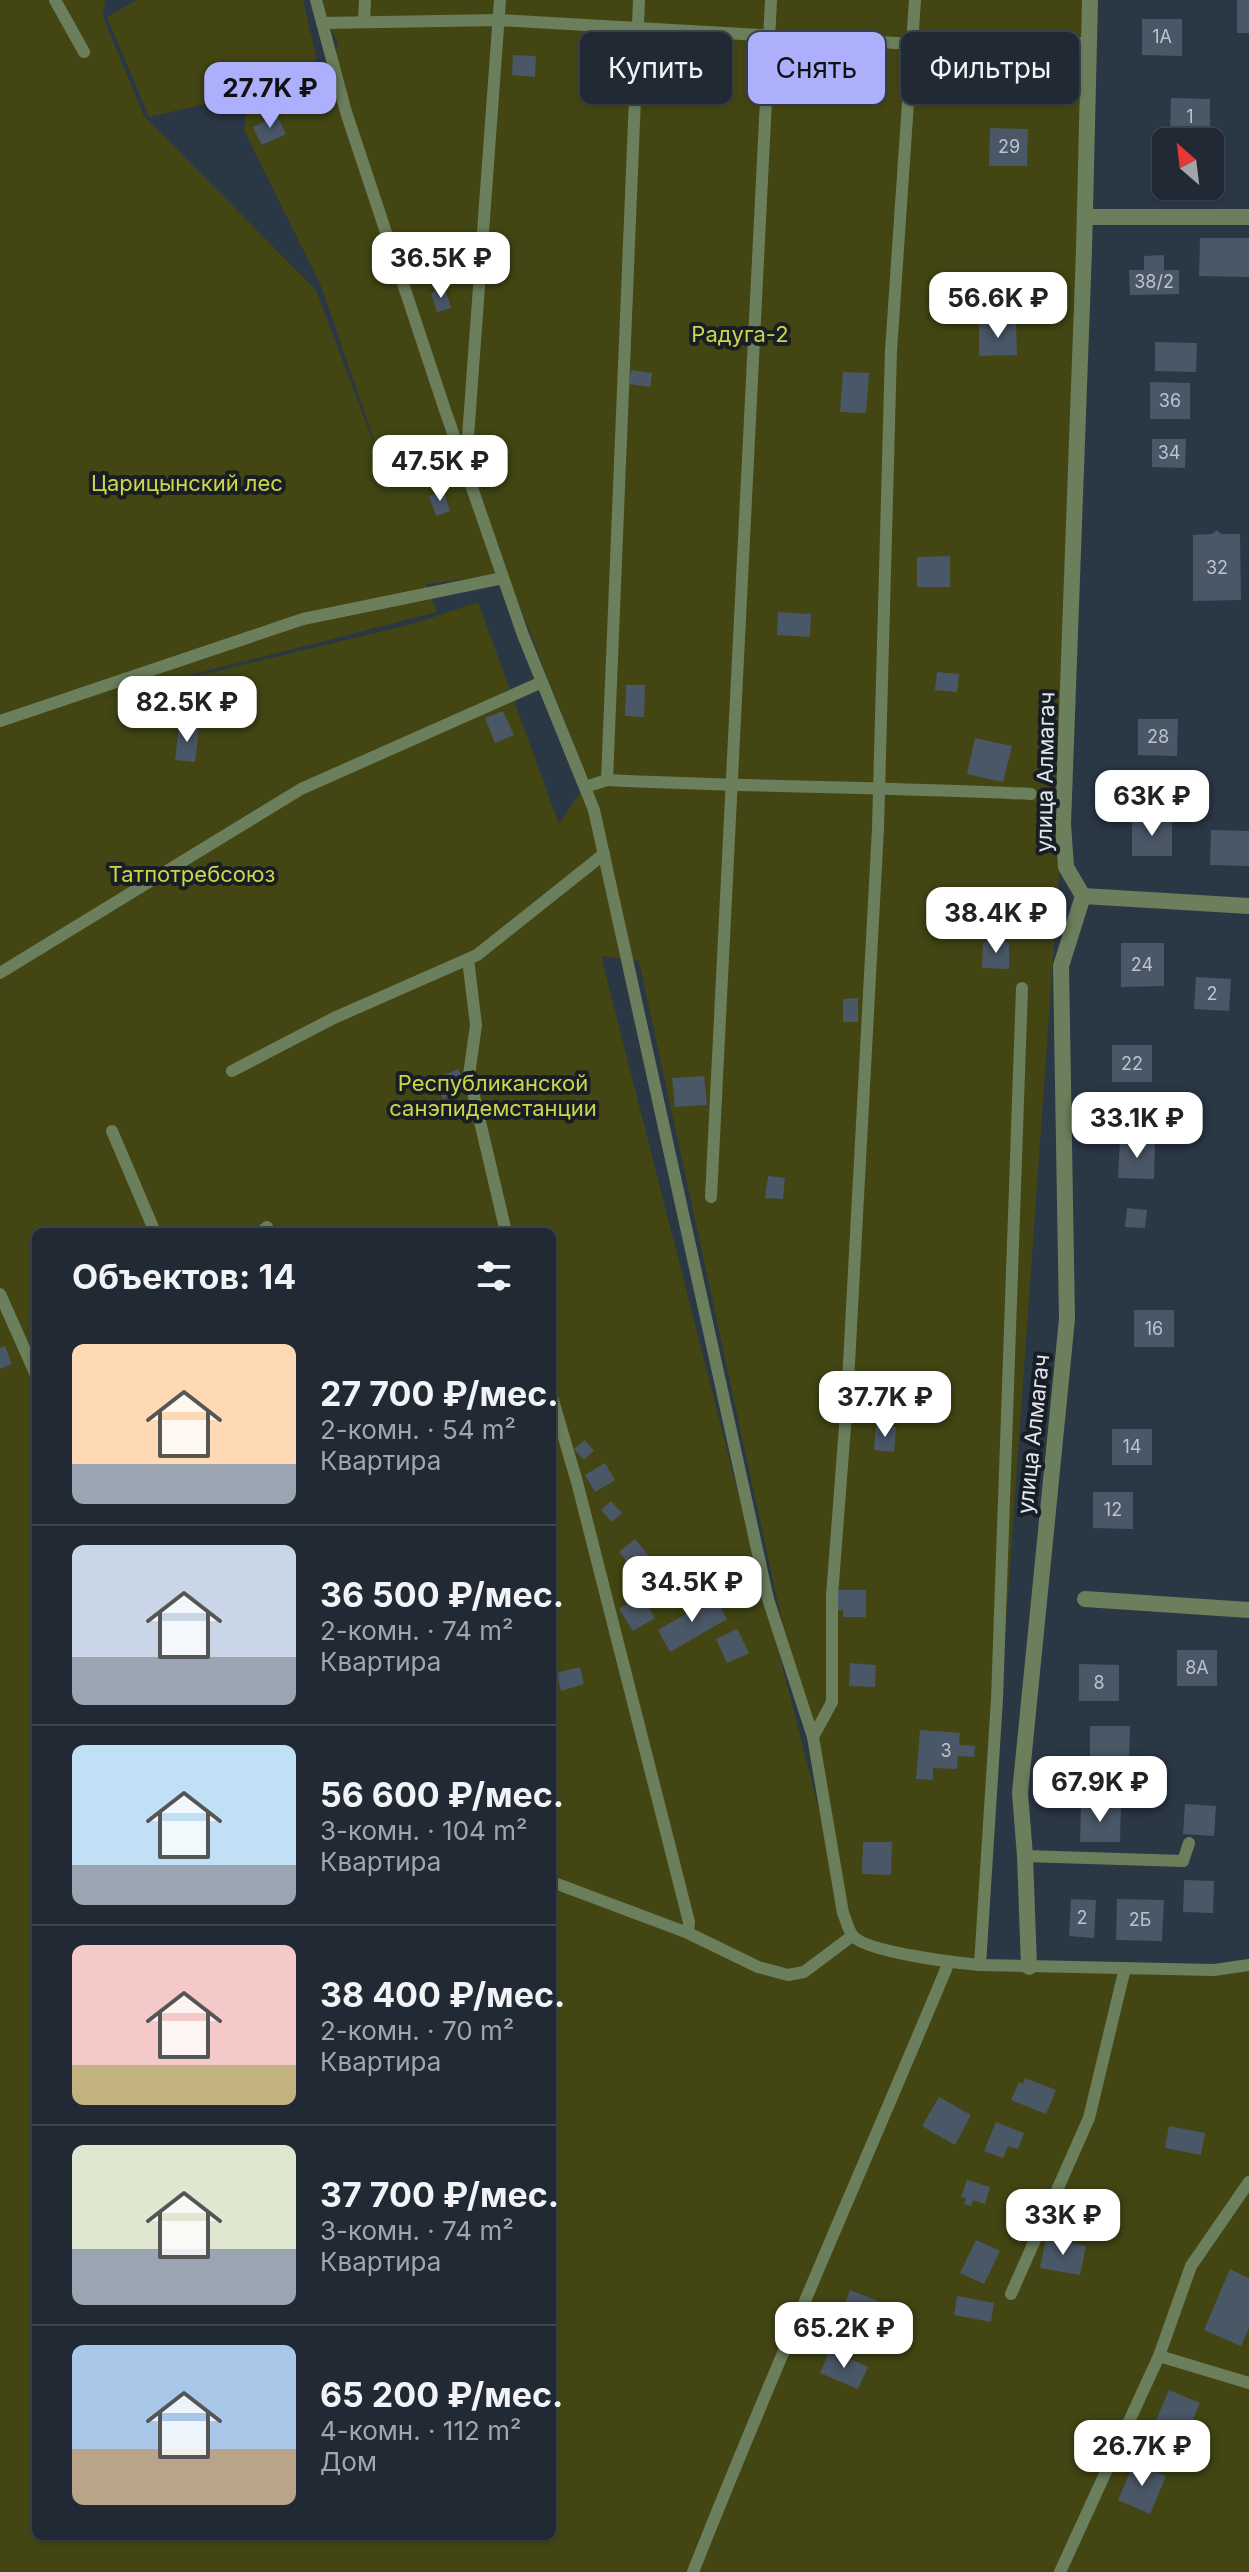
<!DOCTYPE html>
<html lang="ru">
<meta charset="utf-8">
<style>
body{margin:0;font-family:Inter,sans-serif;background:#28313c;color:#f1f3f6;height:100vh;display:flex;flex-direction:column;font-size:30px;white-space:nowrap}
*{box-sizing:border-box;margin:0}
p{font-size:26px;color:#a2a6ac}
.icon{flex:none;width:44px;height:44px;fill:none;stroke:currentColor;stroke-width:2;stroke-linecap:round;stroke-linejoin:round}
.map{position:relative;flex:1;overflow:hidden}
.sheet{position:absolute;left:32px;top:1228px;width:524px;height:1312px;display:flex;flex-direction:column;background:#202934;border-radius:12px;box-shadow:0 2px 6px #0004,0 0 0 2px #3d454f}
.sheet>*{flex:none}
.hud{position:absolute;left:580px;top:32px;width:548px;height:72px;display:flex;gap:16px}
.needle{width:52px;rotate:332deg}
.controls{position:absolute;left:1152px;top:128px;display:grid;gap:16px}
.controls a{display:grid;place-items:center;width:72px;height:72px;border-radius:12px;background:#202934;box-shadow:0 2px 6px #0004,0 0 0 2px #3d454f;font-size:40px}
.price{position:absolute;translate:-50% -68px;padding:0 18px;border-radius:16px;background:#fff;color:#222;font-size:26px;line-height:52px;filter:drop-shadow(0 2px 4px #0008)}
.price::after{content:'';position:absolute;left:50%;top:48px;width:24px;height:18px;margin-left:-12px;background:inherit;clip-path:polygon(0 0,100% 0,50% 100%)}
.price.active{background:#acaffb;color:#111}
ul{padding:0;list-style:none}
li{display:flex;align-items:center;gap:24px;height:200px;padding:0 40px}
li+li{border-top:2px solid #3d454f}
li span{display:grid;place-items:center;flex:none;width:224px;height:160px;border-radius:12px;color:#555}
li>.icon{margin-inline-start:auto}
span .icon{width:96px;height:96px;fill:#fffc;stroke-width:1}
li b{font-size:34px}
h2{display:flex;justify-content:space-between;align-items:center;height:96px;padding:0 40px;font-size:34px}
.chip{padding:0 28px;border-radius:12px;background:#202934;box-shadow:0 2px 6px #0004,0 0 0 2px #3d454f;font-size:28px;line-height:72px}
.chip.active{background:#acaffb;color:#111}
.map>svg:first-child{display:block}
.green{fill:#434613;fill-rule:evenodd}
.building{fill:#4a5767}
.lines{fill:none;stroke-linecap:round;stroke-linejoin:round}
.lane{stroke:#6b7f5c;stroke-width:12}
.street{stroke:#6b7f5c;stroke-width:16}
.labels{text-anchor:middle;stroke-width:8;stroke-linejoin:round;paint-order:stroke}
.number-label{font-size:18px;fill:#bac3ce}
.park-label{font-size:22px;fill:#cdd549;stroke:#181e24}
.street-label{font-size:22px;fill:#dfe7f1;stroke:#181e24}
</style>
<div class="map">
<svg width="1249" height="2572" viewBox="0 0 1249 2572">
<rect width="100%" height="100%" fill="#2a3745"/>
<g class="green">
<path d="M 0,0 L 105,0 L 103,17 L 144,116 L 316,290 L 388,481 L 321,286 L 244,130 L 246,114 L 326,80 L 338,43 L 323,14 L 320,0 L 1084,0 L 1059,875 L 982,1962 L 1249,1968 L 1249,2572 L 0,2572 ZM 507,574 L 588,781 L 559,824 L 478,602 L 413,624 L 74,705 L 437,612 L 426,584 ZM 601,956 L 639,961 L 832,1853 L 830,1853 ZM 36,1232 L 552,1232 L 552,2536 L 36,2536 Z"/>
<path d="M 137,0 L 303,0 L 317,60 L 253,93 L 149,117 L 107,17 Z"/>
</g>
<g class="building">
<rect x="1237" y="0" width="12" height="33"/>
<path d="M 1142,19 L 1182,19 L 1182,56 L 1142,55 Z"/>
<path d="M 513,55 L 536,56 L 535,77 L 512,75 Z"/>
<path d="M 1171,98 L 1210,99 L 1210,135 L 1170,135 Z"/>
<path d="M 277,116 L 286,134 L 262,145 L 253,127 Z"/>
<path d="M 990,128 L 1028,129 L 1027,166 L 989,166 Z"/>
<path d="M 1200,238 L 1249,238 L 1249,277 L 1199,276 Z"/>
<path d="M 1164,255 L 1164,270 L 1179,270 L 1179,294 L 1130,295 L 1129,270 L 1144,270 L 1144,256 Z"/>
<path d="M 445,288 L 451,308 L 437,312 L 431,293 Z"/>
<path d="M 1016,323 L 1017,355 L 979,356 L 979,324 Z"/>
<path d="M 1155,342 L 1197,343 L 1196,372 L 1155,371 Z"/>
<path d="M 631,370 L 652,373 L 650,387 L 629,384 Z"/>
<path d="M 843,372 L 869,373 L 866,413 L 840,412 Z"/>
<path d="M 1150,382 L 1190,383 L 1190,419 L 1150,419 Z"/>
<path d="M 1152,439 L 1186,439 L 1185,468 L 1152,467 Z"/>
<path d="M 444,491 L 450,511 L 436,516 L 429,496 Z"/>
<path d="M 1217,530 L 1221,534 L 1240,534 L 1241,600 L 1193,601 L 1193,535 L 1212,534 Z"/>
<path d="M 950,556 L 950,587 L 917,587 L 917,557 Z"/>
<path d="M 778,612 L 811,614 L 810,637 L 777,635 Z"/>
<path d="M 937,672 L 959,674 L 957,692 L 935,690 Z"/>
<path d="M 626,685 L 645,685 L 644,717 L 625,716 Z"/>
<path d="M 503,711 L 514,735 L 495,743 L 485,718 Z"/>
<path d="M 1138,719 L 1178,719 L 1177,756 L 1138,755 Z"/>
<path d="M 179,726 L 199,728 L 195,762 L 175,760 Z"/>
<path d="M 975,738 L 1012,746 L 1003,782 L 967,774 Z"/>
<rect x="1132" y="820" width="40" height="36"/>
<path d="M 1211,830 L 1249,831 L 1249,866 L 1210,865 Z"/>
<path d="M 983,942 L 1009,942 L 1009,969 L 982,968 Z"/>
<path d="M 1121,943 L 1164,943 L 1164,986 L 1121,987 Z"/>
<path d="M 1196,977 L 1231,979 L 1229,1011 L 1194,1009 Z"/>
<path d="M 858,998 L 858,1022 L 843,1022 L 843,999 Z"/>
<rect x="1112" y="1045" width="40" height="37"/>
<path d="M 458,1069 L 467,1087 L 443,1099 L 434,1080 Z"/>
<path d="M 704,1076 L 707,1105 L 675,1107 L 672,1078 Z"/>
<path d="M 1120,1140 L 1155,1141 L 1154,1179 L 1118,1178 Z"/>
<path d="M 768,1176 L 785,1178 L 783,1199 L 765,1198 Z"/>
<path d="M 1127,1208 L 1147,1210 L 1145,1228 L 1125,1227 Z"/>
<rect x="1134" y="1310" width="40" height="37"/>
<path d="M 5,1346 L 12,1364 L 0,1369 L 0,1348 Z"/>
<path d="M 876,1426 L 896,1427 L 894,1452 L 874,1450 Z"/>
<rect x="1112" y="1429" width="40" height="36"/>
<path d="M 585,1440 L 594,1451 L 584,1460 L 574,1449 Z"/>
<path d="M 605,1463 L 615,1480 L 595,1492 L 585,1475 Z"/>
<path d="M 1093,1492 L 1133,1492 L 1133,1529 L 1093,1528 Z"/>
<path d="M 611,1501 L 622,1513 L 612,1522 L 601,1510 Z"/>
<path d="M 635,1539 L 648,1555 L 632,1568 L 619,1552 Z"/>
<path d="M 835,1590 L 866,1590 L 866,1617 L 843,1617 L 843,1610 L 835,1611 Z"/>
<path d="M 642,1596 L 655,1618 L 633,1631 L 619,1609 Z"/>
<path d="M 715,1597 L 727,1619 L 670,1652 L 658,1630 Z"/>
<path d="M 737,1629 L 749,1653 L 727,1663 L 716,1639 Z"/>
<rect x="1177" y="1650" width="40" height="36"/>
<path d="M 850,1663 L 876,1665 L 875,1687 L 849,1686 Z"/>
<path d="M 1079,1664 L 1119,1665 L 1119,1701 L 1079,1701 Z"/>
<path d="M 580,1667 L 584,1684 L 561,1691 L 556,1673 Z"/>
<path d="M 1090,1726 L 1130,1726 L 1129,1763 L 1090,1763 Z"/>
<path d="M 920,1730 L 960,1733 L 959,1745 L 975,1746 L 974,1757 L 958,1756 L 957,1769 L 933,1768 L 933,1780 L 916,1779 Z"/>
<path d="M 1185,1804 L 1216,1806 L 1214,1836 L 1183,1834 Z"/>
<path d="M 1081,1805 L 1121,1805 L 1120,1842 L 1080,1842 Z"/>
<path d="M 863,1842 L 892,1842 L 891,1875 L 862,1874 Z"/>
<path d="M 1184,1880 L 1214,1881 L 1213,1913 L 1183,1912 Z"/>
<path d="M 1071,1899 L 1096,1900 L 1094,1938 L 1069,1936 Z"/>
<path d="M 1117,1899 L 1164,1900 L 1162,1941 L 1116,1940 Z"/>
<path d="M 1025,2078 L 1056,2090 L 1046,2114 L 1011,2100 L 1019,2082 L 1023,2084 Z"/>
<path d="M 939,2097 L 971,2115 L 955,2145 L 922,2126 Z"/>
<path d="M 996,2122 L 1024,2133 L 1018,2149 L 1008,2146 L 1003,2158 L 984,2151 Z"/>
<path d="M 1169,2126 L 1205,2133 L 1201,2155 L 1165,2148 Z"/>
<path d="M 967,2180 L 990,2187 L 985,2204 L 973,2200 L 971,2206 L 964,2204 L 966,2198 L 961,2197 Z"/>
<path d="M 1081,2196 L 1116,2198 L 1115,2227 L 1079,2224 Z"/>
<path d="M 1046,2238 L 1086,2246 L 1080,2275 L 1040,2268 Z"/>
<path d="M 976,2240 L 1000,2251 L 984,2284 L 960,2273 Z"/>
<path d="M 1230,2269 L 1249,2278 L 1249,2328 L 1241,2346 L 1204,2330 Z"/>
<path d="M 850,2290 L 888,2305 L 880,2325 L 842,2310 Z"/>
<path d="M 957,2296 L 994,2303 L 991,2322 L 954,2315 Z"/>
<path d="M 830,2350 L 868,2367 L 858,2389 L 820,2373 Z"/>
<path d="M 1169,2390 L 1200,2403 L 1186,2436 L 1155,2423 Z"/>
<path d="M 1134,2463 L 1166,2476 L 1150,2514 L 1118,2500 Z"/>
</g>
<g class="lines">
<g class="lane">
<path d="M 55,0 L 84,52"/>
<path d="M 316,0 L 346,112 L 445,410 L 523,635 L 594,810 L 768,1599 L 813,1737 L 843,1913 C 846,1919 848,1930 853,1936 C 866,1952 957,1963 980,1965 L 1214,1970 L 1249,1965"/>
<path d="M 364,22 L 365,0"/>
<path d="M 322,23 L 499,20 L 913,44 L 1090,43"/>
<path d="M 466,464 L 500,0"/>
<path d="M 0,721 L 303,619 L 503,578"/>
<path d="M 607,780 C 748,787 890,787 1031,794"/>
<path d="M 585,787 L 607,780 L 639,0"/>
<path d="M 468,959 L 476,1025 L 469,1075 L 506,1232"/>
<path d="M 0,973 L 301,789 L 542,682"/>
<path d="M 232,1071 L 334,1018 L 477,955 L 604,854"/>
<path d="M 112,1131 L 155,1232"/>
<path d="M 711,1197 L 771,0"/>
<path d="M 261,1232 L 267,1227"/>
<path d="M 0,1294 L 36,1375"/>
<path d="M 552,1397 L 577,1482 L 689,1922 L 688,1933"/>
<path d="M 813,1737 L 832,1702 L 832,1596 L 847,1400 L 878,828 L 891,351 L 915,0"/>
<path d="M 1025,1856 L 1183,1861 L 1189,1843"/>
<path d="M 552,1882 L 688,1933 L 758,1967 L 788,1975 L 804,1972 L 852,1936"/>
<path d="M 980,1965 L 997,1699 L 1022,988"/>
<path d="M 1249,2182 L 1191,2266 L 1159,2356 L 1249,2383"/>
<path d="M 1011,2294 L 1089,2118 L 1125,1968"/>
<path d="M 693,2572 C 774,2367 864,2166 949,1962"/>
<path d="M 1060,2572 L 1159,2356"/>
</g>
<g class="street">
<path d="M 1085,217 L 1249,217"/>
<path d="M 1083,896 L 1249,906"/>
<path d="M 1085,1599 L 1249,1610"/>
<path d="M 1029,1967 L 1025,1856 L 1020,1793 L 1067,1319 L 1061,966 L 1083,896 L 1066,867 L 1063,824 L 1084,250 L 1090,0"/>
</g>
</g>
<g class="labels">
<g class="number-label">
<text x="1162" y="43">1А</text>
<text x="1190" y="123">1</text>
<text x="1009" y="153">29</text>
<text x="1154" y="288">38/2</text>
<text x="1170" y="407">36</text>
<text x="1169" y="459">34</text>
<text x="1217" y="574">32</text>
<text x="1158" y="743">28</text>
<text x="1142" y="971">24</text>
<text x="1212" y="1000">2</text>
<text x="1132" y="1070">22</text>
<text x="1154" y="1335">16</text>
<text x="1132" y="1453">14</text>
<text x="1113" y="1516">12</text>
<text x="1197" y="1674">8А</text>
<text x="1099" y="1689">8</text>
<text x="946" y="1757">3</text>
<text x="1082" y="1924">2</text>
<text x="1140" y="1926">2Б</text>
</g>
<g class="park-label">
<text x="740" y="342">Радуга-2</text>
<text x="187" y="491">Царицынский лес</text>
<text x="192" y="882">Татпотребсоюз</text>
<text x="493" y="1091">Республиканской<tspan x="493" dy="25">санэпидемстанции</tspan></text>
</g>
<g class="street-label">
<text transform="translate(1045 772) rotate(-89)" y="8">улица Алмагач</text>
<text transform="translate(1033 1434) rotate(-84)" y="8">улица Алмагач</text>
</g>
</g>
</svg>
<div class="controls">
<a><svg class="needle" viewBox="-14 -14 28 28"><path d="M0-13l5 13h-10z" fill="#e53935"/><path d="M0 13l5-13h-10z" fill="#a2a6ac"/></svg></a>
</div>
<b class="price active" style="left:270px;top:130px">27.7K ₽</b>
<b class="price" style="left:441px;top:300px">36.5K ₽</b>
<b class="price" style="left:998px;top:340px">56.6K ₽</b>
<b class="price" style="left:440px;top:503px">47.5K ₽</b>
<b class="price" style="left:187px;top:744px">82.5K ₽</b>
<b class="price" style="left:1152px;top:838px">63K ₽</b>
<b class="price" style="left:996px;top:955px">38.4K ₽</b>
<b class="price" style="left:1137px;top:1160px">33.1K ₽</b>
<b class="price" style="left:885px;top:1439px">37.7K ₽</b>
<b class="price" style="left:692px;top:1624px">34.5K ₽</b>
<b class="price" style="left:1100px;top:1824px">67.9K ₽</b>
<b class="price" style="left:1063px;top:2257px">33K ₽</b>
<b class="price" style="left:844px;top:2370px">65.2K ₽</b>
<b class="price" style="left:1142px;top:2488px">26.7K ₽</b>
<div class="hud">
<a class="chip">Купить</a>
<a class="chip active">Снять</a>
<a class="chip">Фильтры</a>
</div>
<section class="sheet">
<h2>Объектов: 14<svg class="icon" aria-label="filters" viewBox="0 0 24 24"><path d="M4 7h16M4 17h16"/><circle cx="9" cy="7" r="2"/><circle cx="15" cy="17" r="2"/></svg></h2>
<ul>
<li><span style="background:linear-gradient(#ffd9b3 75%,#9aa5b1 0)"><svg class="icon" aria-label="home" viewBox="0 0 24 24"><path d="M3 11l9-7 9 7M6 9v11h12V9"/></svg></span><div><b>27 700 ₽/мес.</b><p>2-комн. · 54 m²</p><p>Квартира</p></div></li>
<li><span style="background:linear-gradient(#c9d6e8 70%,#9aa5b1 0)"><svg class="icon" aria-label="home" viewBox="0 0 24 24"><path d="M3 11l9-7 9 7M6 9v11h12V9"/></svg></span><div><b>36 500 ₽/мес.</b><p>2-комн. · 74 m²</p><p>Квартира</p></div></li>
<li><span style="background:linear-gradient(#bfe0f5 75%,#9aa5b1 0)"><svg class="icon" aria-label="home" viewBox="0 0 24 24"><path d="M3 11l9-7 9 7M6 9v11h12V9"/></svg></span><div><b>56 600 ₽/мес.</b><p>3-комн. · 104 m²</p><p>Квартира</p></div></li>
<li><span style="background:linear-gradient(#f6c9c9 75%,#c2b280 0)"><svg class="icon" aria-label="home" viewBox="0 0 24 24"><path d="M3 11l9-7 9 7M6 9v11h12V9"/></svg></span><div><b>38 400 ₽/мес.</b><p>2-комн. · 70 m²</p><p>Квартира</p></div></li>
<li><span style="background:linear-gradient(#dfe7d0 65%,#9aa5b1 0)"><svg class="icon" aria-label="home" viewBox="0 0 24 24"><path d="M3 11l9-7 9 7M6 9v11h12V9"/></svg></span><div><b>37 700 ₽/мес.</b><p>3-комн. · 74 m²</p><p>Квартира</p></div></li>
<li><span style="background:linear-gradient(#a9c7e8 65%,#b9a48a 0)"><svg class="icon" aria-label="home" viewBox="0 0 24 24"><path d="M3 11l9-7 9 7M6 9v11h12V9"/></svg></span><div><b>65 200 ₽/мес.</b><p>4-комн. · 112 m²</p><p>Дом</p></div></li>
</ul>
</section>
</div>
